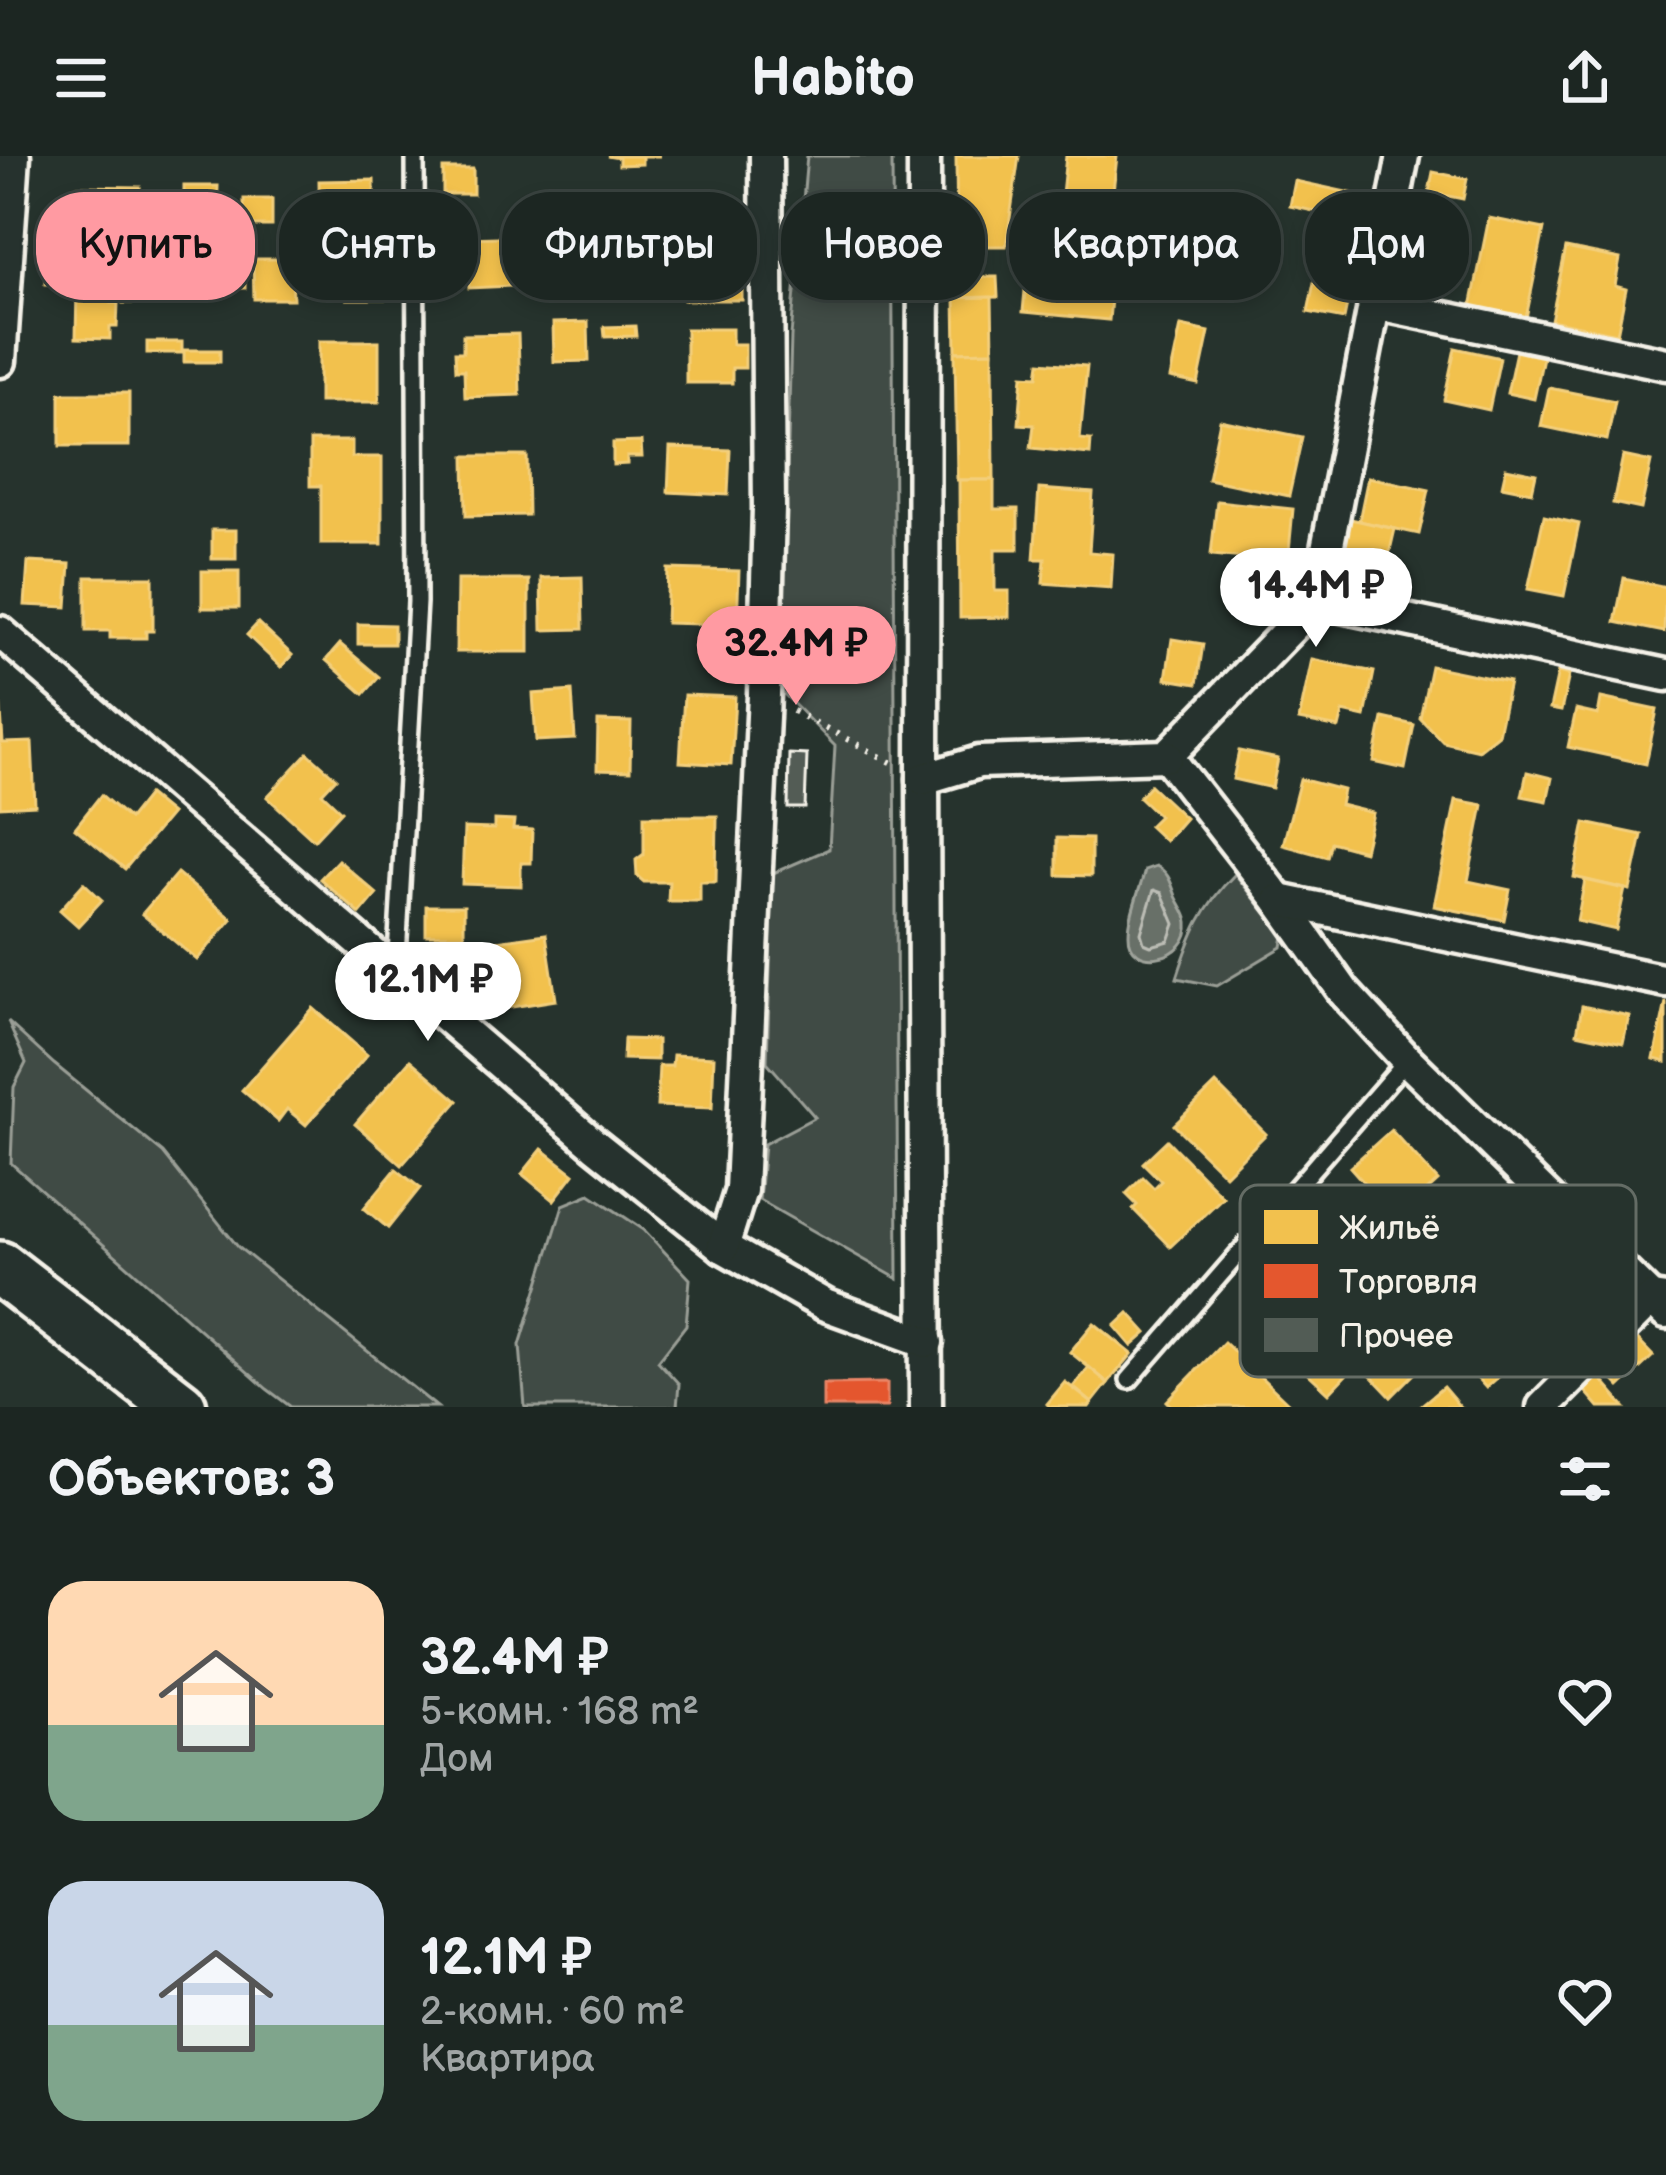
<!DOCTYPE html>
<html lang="ru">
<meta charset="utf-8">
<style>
body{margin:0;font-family:"Balsamiq Sans",sans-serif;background:#29322f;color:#f1f3f6;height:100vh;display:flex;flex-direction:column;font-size:45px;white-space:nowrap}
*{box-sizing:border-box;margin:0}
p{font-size:39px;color:#a0a5a5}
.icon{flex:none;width:66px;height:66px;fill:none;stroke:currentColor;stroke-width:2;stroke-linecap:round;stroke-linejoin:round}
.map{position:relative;height:1251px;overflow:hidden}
.side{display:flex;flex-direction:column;background:#1c2622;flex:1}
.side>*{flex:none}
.hud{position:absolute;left:36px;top:36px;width:1596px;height:108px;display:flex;gap:24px}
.price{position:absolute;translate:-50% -102px;padding:0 27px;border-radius:42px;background:#fff;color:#222;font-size:39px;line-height:78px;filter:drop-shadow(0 3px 6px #0008)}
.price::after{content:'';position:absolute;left:50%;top:72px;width:36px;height:27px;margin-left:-18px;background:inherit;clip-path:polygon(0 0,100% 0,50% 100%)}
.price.current{background:#ff9aa2;color:#111}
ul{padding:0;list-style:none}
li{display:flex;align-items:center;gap:36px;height:300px;padding:0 48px}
li span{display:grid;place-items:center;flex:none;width:336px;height:240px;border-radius:36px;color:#555}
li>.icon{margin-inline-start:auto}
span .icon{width:144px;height:144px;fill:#fffc;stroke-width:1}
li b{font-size:51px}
h2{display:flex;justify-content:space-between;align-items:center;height:144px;padding:0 48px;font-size:51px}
.pill{padding:0 42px;border-radius:48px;background:#1c2622;box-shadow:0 6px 18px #0003,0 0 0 3px #3a4340;font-size:42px;line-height:108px}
.pill.current{background:#ff9aa2;color:#111}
header{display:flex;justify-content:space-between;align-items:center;height:156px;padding:0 48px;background:#1c2622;font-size:54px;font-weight:700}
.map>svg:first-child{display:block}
.green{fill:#414b45;stroke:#9a9e96;stroke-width:3}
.water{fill:#676f68;stroke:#9fa39b;stroke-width:3}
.homes{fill:#f2c14e;stroke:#f3cf7c;stroke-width:3}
.shops{fill:#e4572e;stroke:#e98566;stroke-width:3}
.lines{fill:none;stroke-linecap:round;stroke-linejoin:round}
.shore{stroke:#bcbdb5;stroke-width:3}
.building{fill:#525c55;stroke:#f4f1e8;stroke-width:3}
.service-casing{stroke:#f4f1e8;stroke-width:24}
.minor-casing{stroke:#f4f1e8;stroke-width:39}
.primary-casing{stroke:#f4f1e8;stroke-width:60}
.path{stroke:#f4f1e8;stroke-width:6;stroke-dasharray:3 9;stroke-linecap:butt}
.service{stroke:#26332d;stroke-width:15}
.minor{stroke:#26332d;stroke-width:30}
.primary{stroke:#26332d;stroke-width:51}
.key{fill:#26332d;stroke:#646c65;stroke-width:3}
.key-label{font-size:33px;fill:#f4f1e8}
</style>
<header><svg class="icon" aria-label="menu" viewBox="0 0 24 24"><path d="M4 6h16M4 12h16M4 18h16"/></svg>Habito<svg class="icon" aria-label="share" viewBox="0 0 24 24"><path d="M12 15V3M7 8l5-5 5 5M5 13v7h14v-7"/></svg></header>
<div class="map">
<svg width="1666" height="1251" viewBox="0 0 1666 1251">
<rect width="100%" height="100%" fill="#26332d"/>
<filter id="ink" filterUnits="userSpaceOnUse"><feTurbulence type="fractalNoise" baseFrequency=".00833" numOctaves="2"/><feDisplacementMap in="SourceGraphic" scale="24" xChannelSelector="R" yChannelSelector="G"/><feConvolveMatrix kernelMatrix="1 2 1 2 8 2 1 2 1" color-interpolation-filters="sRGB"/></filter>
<g filter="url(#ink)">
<g class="green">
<path d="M 807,0 L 892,0 L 898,1123 L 759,1044 L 764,988 L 815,961 L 767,906 L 773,717 L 829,693 L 835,590 L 781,535 L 791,180 Z"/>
<path d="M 1235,718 L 1284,780 L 1282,791 L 1217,830 L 1177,822 C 1191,778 1202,751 1235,718 Z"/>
<path d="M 8,866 L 54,908 L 163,997 L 238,1091 L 437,1251 L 291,1251 L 267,1233 L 11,1007 L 14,931 L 26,907 Z"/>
<path d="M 590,1038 L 644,1074 L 690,1123 L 686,1169 L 658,1205 L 679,1228 L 677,1251 L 525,1251 L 520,1189 L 563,1049 Z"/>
</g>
<path class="water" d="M 1156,710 C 1169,716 1171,727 1176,740 C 1179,747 1187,758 1188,766 C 1192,804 1128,817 1129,778 C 1129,758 1140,734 1145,714 Z"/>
<g class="homes">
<path d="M 607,0 L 660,0 L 642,0 L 642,8 L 619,9 L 619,2 Z"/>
<path d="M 956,0 L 1019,0 L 1006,90 L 957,90 Z"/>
<path d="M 1066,0 L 1117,0 L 1112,44 L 1062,38 Z"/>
<rect x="443" y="13" width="30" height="25"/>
<path d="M 1433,16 L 1467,23 L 1463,43 L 1429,36 Z"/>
<path d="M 374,24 L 375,86 L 320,87 L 319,25 Z"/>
<path d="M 1295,25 L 1369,41 L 1344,163 L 1308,156 L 1328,58 L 1290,50 Z"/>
<path d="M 78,30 L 140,31 L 139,102 L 91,102 L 91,128 L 45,128 L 46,74 L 77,74 Z"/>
<path d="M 184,30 L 218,30 L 217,59 L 184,58 Z"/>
<path d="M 561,38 L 599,39 L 598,90 L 560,89 Z"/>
<rect x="244" y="43" width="28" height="27"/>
<path d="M 1489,62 L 1544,73 L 1526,162 L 1471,151 Z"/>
<circle cx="223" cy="82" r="10"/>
<path d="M 533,80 L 534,129 L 469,132 L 467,82 Z"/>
<rect x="684" y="80" width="58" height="64"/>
<path d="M 1029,92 L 1115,101 L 1109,164 L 1023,156 Z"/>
<path d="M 1566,92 L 1620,103 L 1615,130 L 1626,133 L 1617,178 L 1551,164 Z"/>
<path d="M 253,103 L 291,103 L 293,143 L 254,143 Z"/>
<rect x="225" y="109" width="20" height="23"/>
<rect x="347" y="113" width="50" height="30"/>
<path d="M 955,121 L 997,121 L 998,141 L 955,142 Z"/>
<rect x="123" y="131" width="37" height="16"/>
<path d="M 77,132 L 111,133 L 111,147 L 118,147 L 117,171 L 110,171 L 110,183 L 76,182 Z"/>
<path d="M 992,141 L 993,195 L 956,196 L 955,142 Z"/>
<path d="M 588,166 L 589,205 L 554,206 L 553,167 Z"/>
<path d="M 635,170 L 636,180 L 605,181 L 604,171 Z"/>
<path d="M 1181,170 L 1209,176 L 1198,228 L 1170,222 Z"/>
<path d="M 686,173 L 732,173 L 732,188 L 745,188 L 745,212 L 732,212 L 732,227 L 686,227 Z"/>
<path d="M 518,178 L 520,239 L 465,241 L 464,214 L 456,214 L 455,196 L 463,196 L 463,179 Z"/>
<rect x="319" y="185" width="60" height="61"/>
<rect x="147" y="186" width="35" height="11"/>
<path d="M 1455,192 L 1500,202 L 1489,254 L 1444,244 Z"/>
<rect x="184" y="194" width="36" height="12"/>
<path d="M 993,195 L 994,324 L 957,324 L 955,196 Z"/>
<path d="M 1516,195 L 1543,201 L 1534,243 L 1507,237 Z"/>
<path d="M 1040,206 L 1087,210 L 1080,283 L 1091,284 L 1090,298 L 1031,292 L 1034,269 L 1019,268 L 1023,219 L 1038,220 Z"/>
<path d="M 1549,232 L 1615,245 L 1607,284 L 1541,270 Z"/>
<rect x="60" y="237" width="69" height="53"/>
<path d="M 1220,264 L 1302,281 L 1289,340 L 1208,323 Z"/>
<path d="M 310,285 L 352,285 L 352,301 L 382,301 L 382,388 L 321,388 L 321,330 L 310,330 Z"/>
<path d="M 641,286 L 642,301 L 627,301 L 627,308 L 613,309 L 613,287 Z"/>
<path d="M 670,292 L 730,294 L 728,339 L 668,336 Z"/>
<path d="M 465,300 L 527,300 L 528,359 L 466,360 Z"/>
<path d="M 1623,300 L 1651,306 L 1641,353 L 1613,347 Z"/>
<path d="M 1506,312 L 1536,318 L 1532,336 L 1502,330 Z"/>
<path d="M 1368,321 L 1429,334 L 1419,378 L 1359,365 Z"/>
<path d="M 959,324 L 994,324 L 994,353 L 1018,353 L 1018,393 L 995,393 L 995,435 L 1009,435 L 1009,461 L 960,462 Z"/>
<path d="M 1039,333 L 1093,337 L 1089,396 L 1113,398 L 1111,432 L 1043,427 L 1045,403 L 1034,403 Z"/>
<path d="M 1217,345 L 1293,353 L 1288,406 L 1211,399 Z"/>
<path d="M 1544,360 L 1579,368 L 1564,440 L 1528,433 Z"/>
<path d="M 1346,362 L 1395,373 L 1388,403 L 1339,392 Z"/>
<rect x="212" y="374" width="24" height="29"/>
<path d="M 28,406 L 70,408 L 67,451 L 25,449 Z"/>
<path d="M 668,413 L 739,415 L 737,469 L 666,467 Z"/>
<rect x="202" y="415" width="37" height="37"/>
<path d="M 86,421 L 153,421 L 153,475 L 146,475 L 146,482 L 110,482 L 110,475 L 86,475 Z"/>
<path d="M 582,421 L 583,473 L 542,474 L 541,422 Z"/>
<path d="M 1624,422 L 1666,431 L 1664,476 L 1615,466 Z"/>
<path d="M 457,424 L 529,424 L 529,496 L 456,496 Z"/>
<path d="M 258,467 L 292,499 L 281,511 L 247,479 Z"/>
<path d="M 358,468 L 394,469 L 394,488 L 358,488 Z"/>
<path d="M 1172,483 L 1203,488 L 1197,528 L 1166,523 Z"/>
<path d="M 340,488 L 379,521 L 364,538 L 326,504 Z"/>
<path d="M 1312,503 L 1374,516 L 1365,561 L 1343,556 L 1339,572 L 1299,564 Z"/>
<path d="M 1431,510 L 1509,526 L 1498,578 L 1478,594 L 1443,586 L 1420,562 Z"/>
<path d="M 1558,516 L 1569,519 L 1561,555 L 1550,553 Z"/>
<path d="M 572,535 L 575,583 L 536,585 L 533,538 Z"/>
<path d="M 0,539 L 3,587 L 32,586 L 35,649 L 0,651 Z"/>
<path d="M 684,539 L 735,541 L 731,609 L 680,606 Z"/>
<path d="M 1601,542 L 1657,554 L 1646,608 L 1568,591 L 1576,554 L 1598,559 Z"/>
<path d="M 1383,562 L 1414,569 L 1405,613 L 1374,606 Z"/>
<path d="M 598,565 L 631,566 L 630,615 L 597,614 Z"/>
<path d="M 1239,595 L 1278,603 L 1272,632 L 1233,623 Z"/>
<path d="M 308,597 L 336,622 L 322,637 L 341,655 L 314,684 L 267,641 Z"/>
<path d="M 1527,616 L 1552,622 L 1547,645 L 1522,640 Z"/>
<path d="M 1300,623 L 1343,634 L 1340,649 L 1373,657 L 1364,695 L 1331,686 L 1327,701 L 1283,689 Z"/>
<path d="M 1150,629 L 1185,662 L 1165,685 L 1149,670 L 1159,660 L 1139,641 Z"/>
<path d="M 101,639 L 129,663 L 148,639 L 171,658 L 125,713 L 75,672 Z"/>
<path d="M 1456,644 L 1483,649 L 1468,725 L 1510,734 L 1504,764 L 1434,750 Z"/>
<path d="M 644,660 L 717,660 L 716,726 L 700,726 L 700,745 L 668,745 L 669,726 L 644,726 L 637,720 L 636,704 L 644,698 Z"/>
<path d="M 494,664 L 514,665 L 513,673 L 532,674 L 531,707 L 521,707 L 521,730 L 462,728 L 464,672 L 494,673 Z"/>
<path d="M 1585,667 L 1642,679 L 1630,734 L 1574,721 Z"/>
<path d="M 1057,682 L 1091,683 L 1091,720 L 1057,719 Z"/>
<path d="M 338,704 L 377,738 L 360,758 L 320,723 Z"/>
<path d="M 177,717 L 232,763 L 197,804 L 142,758 Z"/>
<path d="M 1585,724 L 1625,733 L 1616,774 L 1577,765 Z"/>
<path d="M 84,727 L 102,744 L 78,770 L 60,754 Z"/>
<rect x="426" y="750" width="38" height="29"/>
<path d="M 546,778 L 556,844 L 499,853 L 489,786 Z"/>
<path d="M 1666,846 L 1666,906 L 1654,903 Z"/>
<path d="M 1582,850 L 1629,860 L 1623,887 L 1577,877 Z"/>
<path d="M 313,852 L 367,899 L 306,969 L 287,953 L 278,965 L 242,934 Z"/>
<path d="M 624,883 L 657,884 L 657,904 L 623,903 Z"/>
<path d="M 673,899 L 714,901 L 712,952 L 657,950 L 659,910 L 672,910 Z"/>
<path d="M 410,904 L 458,945 L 402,1009 L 355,968 Z"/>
<path d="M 1216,928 L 1266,978 L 1225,1019 L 1174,969 Z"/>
<path d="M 1391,974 L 1438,1025 L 1396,1063 L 1350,1011 Z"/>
<path d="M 1167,984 L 1223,1041 L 1170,1091 L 1133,1053 L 1137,1049 L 1126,1038 L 1143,1021 L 1154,1032 L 1161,1025 L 1143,1007 Z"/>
<path d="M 542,993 L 574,1018 L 554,1044 L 522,1018 Z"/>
<path d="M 396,1013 L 420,1032 L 388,1072 L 364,1052 Z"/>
<path d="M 1329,1128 L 1383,1180 L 1329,1237 L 1274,1186 Z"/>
<path d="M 1129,1157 L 1147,1177 L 1132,1190 L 1115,1170 Z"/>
<path d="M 1483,1163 L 1519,1203 L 1486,1232 L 1450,1192 Z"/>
<path d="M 1094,1167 L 1132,1198 L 1108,1227 L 1070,1196 Z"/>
<path d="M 1631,1177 L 1653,1200 L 1620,1231 L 1598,1208 Z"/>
<path d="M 1224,1186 L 1288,1247 L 1284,1251 L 1173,1251 L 1167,1245 Z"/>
<path d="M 1394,1192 L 1417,1215 L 1391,1241 L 1369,1218 Z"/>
<path d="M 1089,1211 L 1108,1227 L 1092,1247 L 1073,1231 Z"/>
<path d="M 1594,1215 L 1625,1251 L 1599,1251 L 1579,1228 Z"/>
<path d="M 1065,1226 L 1092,1247 L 1089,1251 L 1050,1251 L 1047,1248 Z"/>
<path d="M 1443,1231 L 1460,1251 L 1419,1251 Z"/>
</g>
<path class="shops" d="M 887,1227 L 887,1251 L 823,1251 L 823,1228 Z"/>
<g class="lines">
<path class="shore" d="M 1154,734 L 1162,737 L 1175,768 L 1169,785 L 1151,790 L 1144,787 L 1141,777 Z"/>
</g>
<path class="building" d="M 789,598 L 807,599 L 805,652 L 788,652 Z"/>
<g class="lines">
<g class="service-casing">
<g id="service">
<path d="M 396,818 L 417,446 L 415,0"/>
<path d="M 1129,1224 L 1407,904"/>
</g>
</g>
<g class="minor-casing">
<g id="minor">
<path d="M 924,0 L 923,623 L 926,1251"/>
<path d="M 1403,0 L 1317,445 L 1167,600 L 1279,744 L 1344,836 L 1407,904 L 1666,1157"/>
<path d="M 1373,147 L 1666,208"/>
<path d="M 0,205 L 14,0"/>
<path d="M 1317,445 L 1666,519"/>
<path d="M 0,476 L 595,989 L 723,1091 L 825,1149 L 927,1186"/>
<path d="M 923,623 L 979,606 L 1167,600"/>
<path d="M 1279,744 L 1666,825"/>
<path d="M 723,1091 L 741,1034 L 764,539 L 769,352 L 766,0"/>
<path d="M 1543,1251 L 1652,1142 L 1666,1144"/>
</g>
</g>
<g class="primary-casing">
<path id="primary" d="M 0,1112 L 180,1251"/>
</g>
<path class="path" d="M 793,555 L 893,607"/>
<use href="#service" class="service"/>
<use href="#minor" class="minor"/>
<use href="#primary" class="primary"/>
</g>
</g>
<rect x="1240" y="1029" width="396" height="192" rx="18" class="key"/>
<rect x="1264" y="1054" width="54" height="34" fill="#f2c14e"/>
<rect x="1264" y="1108" width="54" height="34" fill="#e4572e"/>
<rect x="1264" y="1162" width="54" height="34" fill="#525c55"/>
<g class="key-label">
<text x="1339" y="1083">Жильё</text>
<text x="1339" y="1137">Торговля</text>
<text x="1339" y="1191">Прочее</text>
</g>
</svg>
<b class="price" style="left:1316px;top:494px">14.4M ₽</b>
<b class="price current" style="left:796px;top:552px">32.4M ₽</b>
<b class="price" style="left:428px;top:888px">12.1M ₽</b>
<div class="hud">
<a class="pill current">Купить</a>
<a class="pill">Снять</a>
<a class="pill">Фильтры</a>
<a class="pill">Новое</a>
<a class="pill">Квартира</a>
<a class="pill">Дом</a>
</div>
</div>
<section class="side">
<h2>Объектов: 3<svg class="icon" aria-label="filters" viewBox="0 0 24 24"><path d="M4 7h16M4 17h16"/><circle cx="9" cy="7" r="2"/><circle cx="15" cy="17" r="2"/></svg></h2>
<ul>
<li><span style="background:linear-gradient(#ffd9b3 60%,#7fa58c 0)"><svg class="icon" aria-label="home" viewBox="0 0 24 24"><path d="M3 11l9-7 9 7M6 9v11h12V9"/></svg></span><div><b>32.4M ₽</b><p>5-комн. · 168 m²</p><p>Дом</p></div><svg class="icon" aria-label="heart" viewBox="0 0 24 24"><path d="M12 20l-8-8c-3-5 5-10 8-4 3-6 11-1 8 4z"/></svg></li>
<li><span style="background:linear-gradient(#c9d6e8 60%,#7fa58c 0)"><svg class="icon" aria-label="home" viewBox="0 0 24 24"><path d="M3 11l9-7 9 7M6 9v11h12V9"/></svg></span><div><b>12.1M ₽</b><p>2-комн. · 60 m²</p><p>Квартира</p></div><svg class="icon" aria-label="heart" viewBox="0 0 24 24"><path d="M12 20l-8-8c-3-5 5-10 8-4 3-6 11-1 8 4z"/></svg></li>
</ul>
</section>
